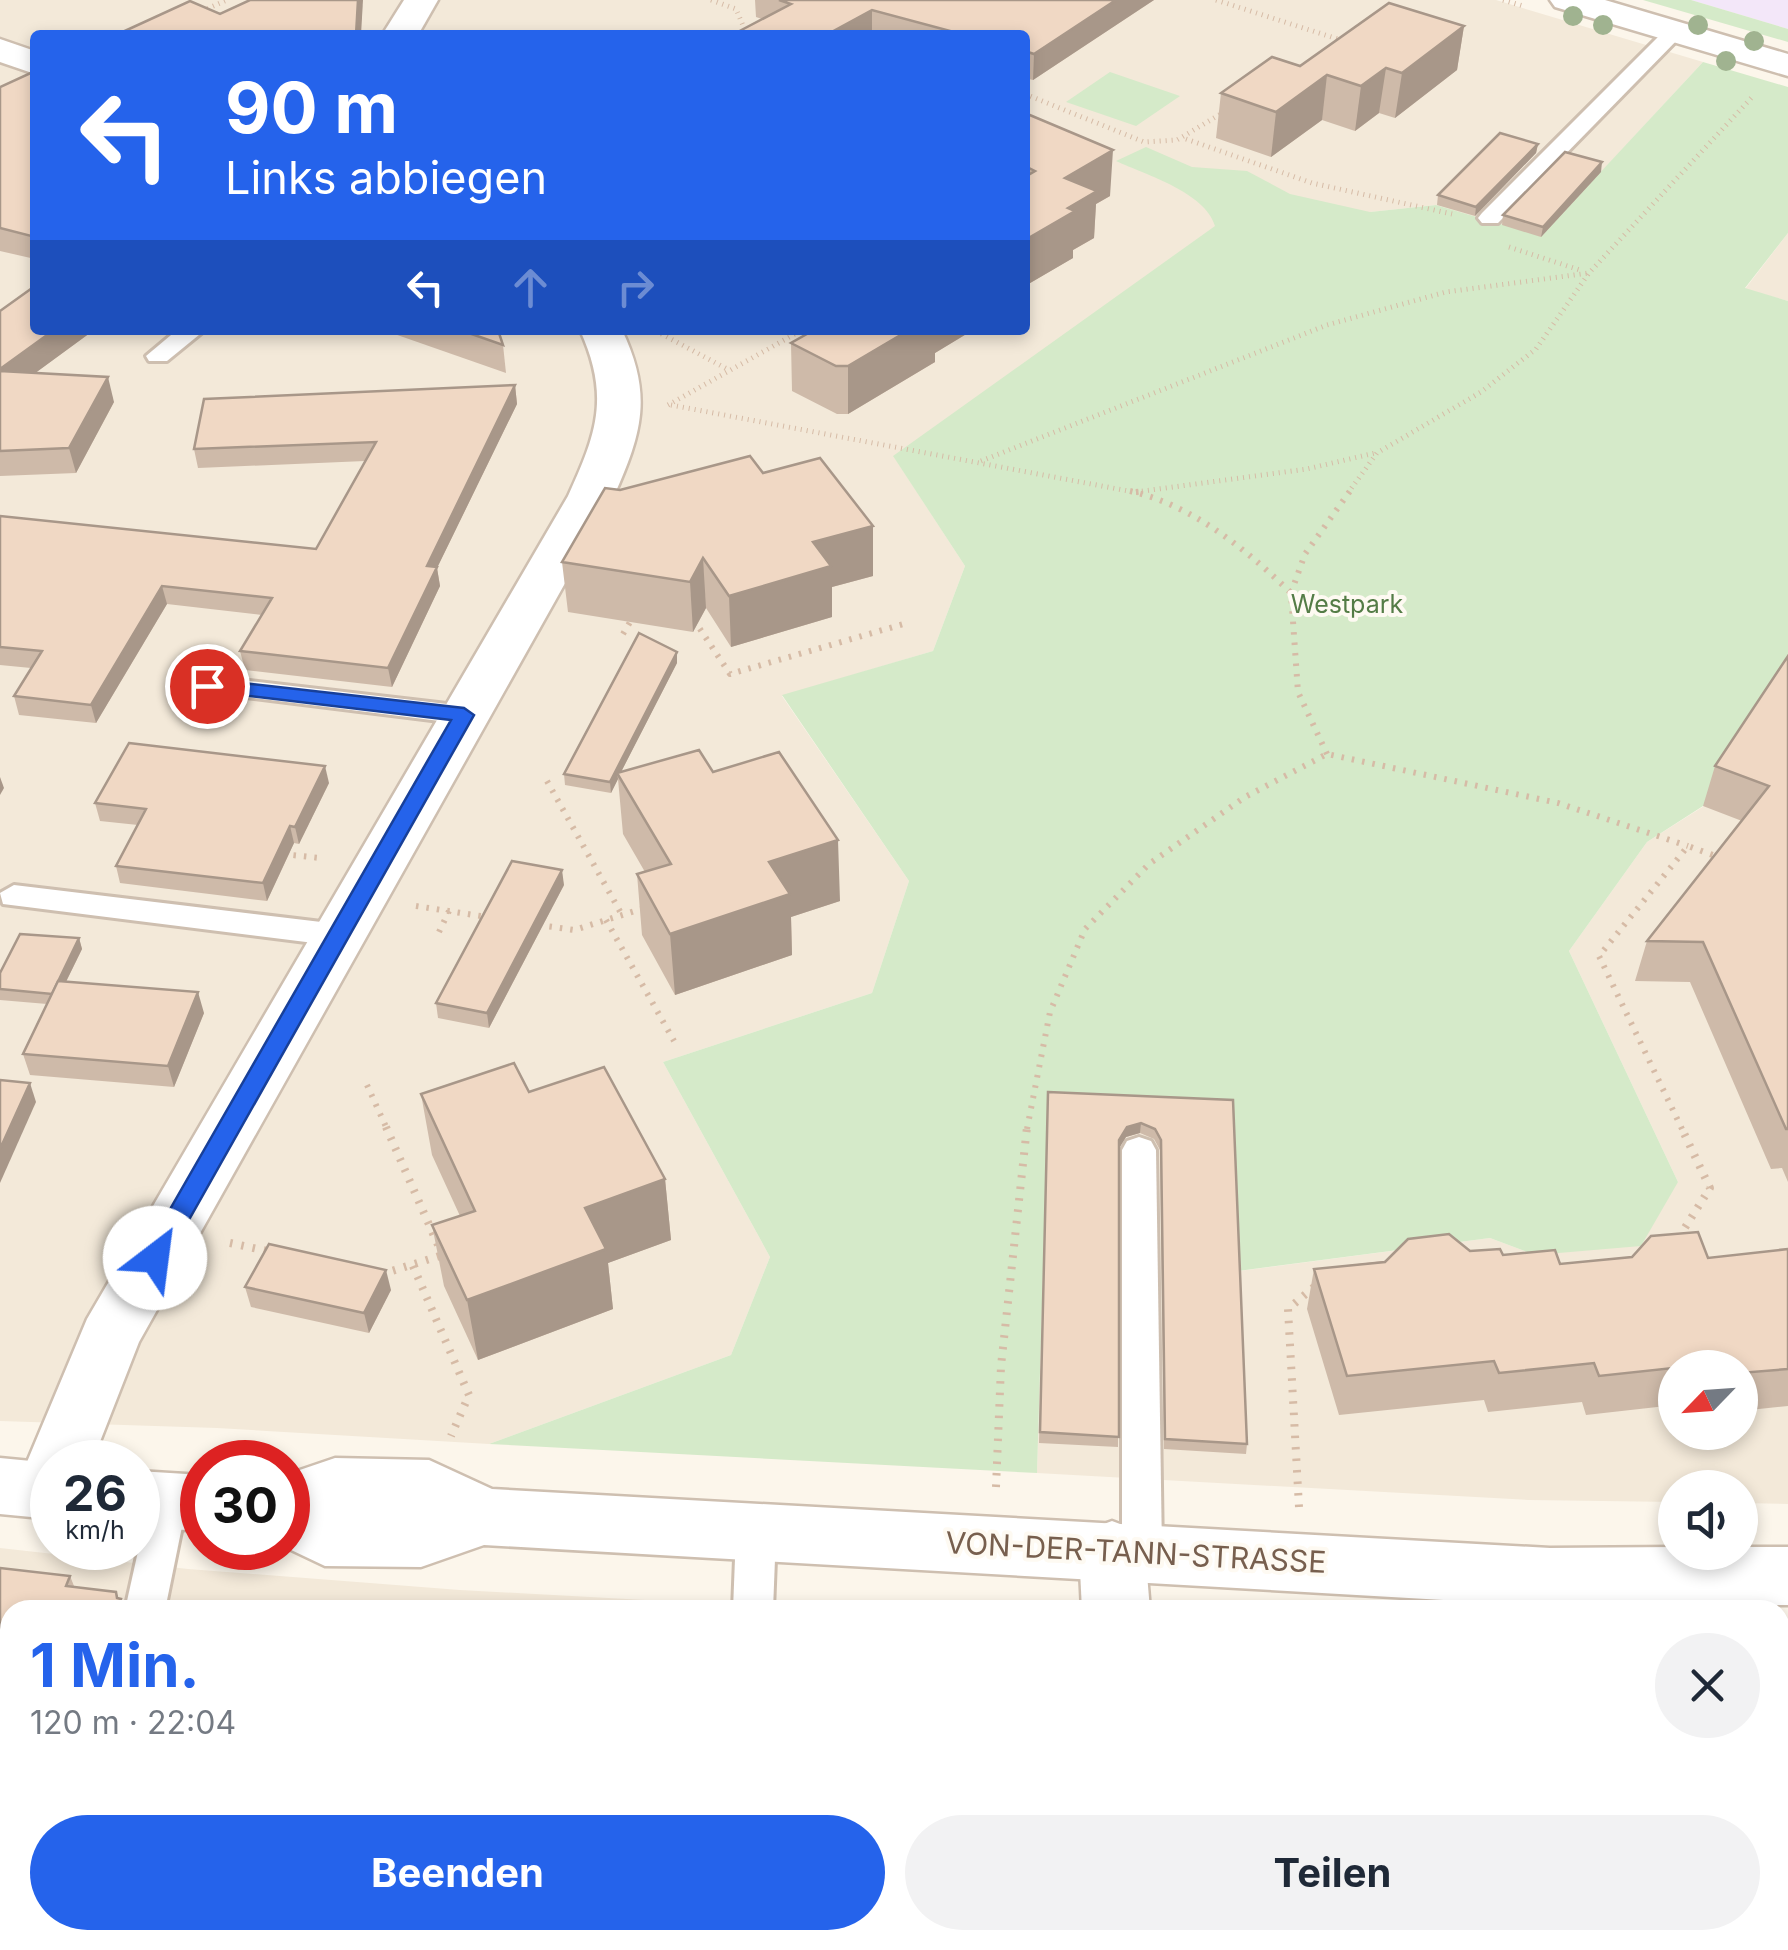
<!DOCTYPE html>
<html lang="de">
<head>
<meta charset="utf-8">
<style>
  body { margin:0; font-family:Inter,sans-serif; background:#f2f2f3; color:#1f2937; height:100vh; display:flex; flex-direction:column; font-size:38px; white-space:nowrap }
  * { box-sizing:border-box; margin:0 }
  p { font-size:32px; color:#747a83 }
  .icon { flex:none; width:55px; height:55px; fill:none; stroke:currentColor; stroke-width:2; stroke-linecap:round; stroke-linejoin:round }
  .map { position:relative; flex:1; overflow:hidden }
  .details { position:absolute; left:0px; top:1600px; width:1790px; height:350px; display:flex; flex-direction:column; background:#fff; border-radius:30px 30px 0 0; box-shadow:0 5px 15px #0003 }
  .details>* { flex:none }
  .top-card { position:absolute; left:30px; top:30px; width:1000px; height:305px; border-radius:10px; box-shadow:0 5px 15px #0003; background:#2563eb; color:#fff; overflow:hidden }
  .needle { width:65px; rotate:245deg }
  .buttons { position:absolute; left:1658px; top:1350px; display:grid; gap:20px }
  .buttons a { display:grid; place-items:center; width:100px; height:100px; border-radius:50%; background:#fff; box-shadow:0 5px 15px #0003; font-size:50px }
  .speed { position:absolute; left:30px; top:1440px; display:flex; gap:20px; font-size:50px; font-weight:700; text-align:center }
  .speed>* { display:grid; place-content:center; width:130px; height:130px; border-radius:50%; background:#fff; box-shadow:0 5px 15px #0003; line-height:1 }
  .speed small { font-size:25px; font-weight:400 }
  .speed .limit { border:15px solid #d22; background:#fff; color:#111 }
  .pin { position:absolute; display:grid; place-items:center; width:85px; height:85px; color:#fff; margin:-42px; border:5px solid #fff; border-radius:50%; box-shadow:0 2px 10px #0007 }
  .me { position:absolute; width:110px; margin:-55px; rotate:30deg; stroke-linejoin:round; filter:drop-shadow(0 0 8px #0008) }
  .turn { display:flex; align-items:center; gap:35px; height:210px; padding:0 30px; font-size:45px }
  .turn .icon { width:130px; height:130px; stroke-width:2.5 }
  .turn b { display:block; font-size:70px; line-height:85px }
  .lanes { display:flex; align-items:center; height:95px; padding:0 30px; background:#0003; justify-content:center; gap:50px; direction:ltr }
  .lanes .off { opacity:.35 }
  .round { display:grid; place-items:center; flex:none; width:105px; height:105px; border-radius:52px; background:#f2f2f3 }
  .overview { display:flex; align-items:center; justify-content:space-between; height:170px; padding:0 30px }
  h1 { font-size:60px; font-weight:700; line-height:75px; color:#2563eb }
  .button { display:flex; gap:20px; margin-top:auto; padding:20px 30px }
  .button a { flex:1; height:115px; border-radius:60px; background:#2563eb; color:#fff; font-size:40px; font-weight:700; line-height:115px; text-align:center }
  .button a+a { background:#f2f2f3; color:#1f2937 }
  .map>svg:first-child { display:block }
</style>
</head>
<body>
<div class="map">
<svg width="1788" height="1950" viewBox="0 0 1788 1950">
  <rect width="100%" height="100%" fill="#fcf6eb"/>
  <g fill="#f3e9d9" fill-rule="evenodd">
    <path d="M0 0H1496L1703 62 1541 237 1436 205 1370 212 894 457 965 566 933 651 782 696 909 881 872 993 663 1062 770 1257 731 1355 489 1444 217 1428 0 1421ZM35 35H1025V330H35Z"/>
    <path d="M1788 233V301L1745 289Z"/>
    <path d="M1788 677V1504L1740 1503V1488H1675V1502L1529 1500 1037 1473 1048 1102 1233 1111 1239 1271 1490 1238 1535 1255 1678 1182 1569 951 1647 842 1704 806ZM1675 1368H1740V1432H1675Z"/>
    <path d="M0 1548 188 1569 460 1590 826 1610H10V1940H1780V1644H1788V1950H0Z"/>
  </g>
  <path fill="#f3e7f9" d="M1691 0H1788V29Z"/>
  <g fill="#d5eac9">
    <path d="M1643 0H1691L1788 29V42Z"/>
    <path d="M1703 62 1788 87V233L1745 288 1788 301V677L1703 806 1647 842 1569 951 1678 1182 1641 1246 1535 1255 1490 1238 1238 1271 1232 1111 1048 1103 1037 1473 489 1444 731 1355 770 1257 663 1062 872 993 909 881 782 695 933 651 965 566 893 456 1215 226C1205 192 1146 175 1116 161L1146 147 1192 167 1247 171 1290 194 1370 212 1436 205 1541 236Z"/>
    <path d="M1110 72 1180 96 1136 126 1066 102Z"/>
  </g>
  <g fill="none" stroke-linecap="round" stroke-linejoin="round">
    <defs>
      <g id="service">
        <path d="M1675 25 1685 31 1682 35 1498 223H1482L1478 218 1482 213 1668 27Z"/>
        <path d="M177 330H205L167 361H149L146 356Z"/>
        <path d="M207 676 464 706 474 708 479 715 474 722 464 724 197 691 193 685 197 679Z"/>
        <path d="M14 885 338 924 349 927 354 935 349 943 338 946 3 904 0 893Z"/>
        <path d="M1139 1137 1151 1141 1156 1150 1162 1552 1156 1564 1142 1569 1128 1564 1122 1552V1150L1127 1141Z"/>
        <path d="M168 1486 182 1490 187 1502 165 1610H125L149 1502 154 1490Z"/>
        <path d="M756 1516 770 1521 776 1533 773 1610H733L736 1533 742 1521Z"/>
        <path d="M50 1940H94L91 1950H47Z"/>
        <path d="M722 1940H766L765 1950H721Z"/>
      </g>
      <g id="minor">
        <path d="M404 0H438L418 35H382Z"/>
        <path d="M0 39 35 51V74L0 62Z"/>
        <path d="M580 330H622C653 395 642 433 614 496L139 1342 92 1462H52V1487L37 1481 27 1462 87 1319 568 496C597 433 610 396 580 330Z"/>
        <path d="M1112 1521 1136 1530 1145 1550 1150 1610H1082L1079 1550 1088 1530Z"/>
        <path d="M1100 1940H1174L1176 1950H1100Z"/>
      </g>
      <g id="tertiary">
        <path d="M1550 0H1605L1788 54V76L1555 7Z"/>
        <path d="M0 1458 52 1463V1519L0 1514Z"/>
        <path d="M335 1458 429 1460 492 1489 1550 1548 1675 1547V1552H1740V1547H1788V1605L1550 1606 484 1545 421 1567 325 1566 287 1548 288 1474Z"/>
        <path d="M138 1471 202 1475V1531L138 1527Z"/>
      </g>
    </defs>
    <use href="#service" stroke="#cebfb0" stroke-width="6"/>
    <use href="#minor" stroke="#cebfb0" stroke-width="5"/>
    <use href="#tertiary" stroke="#cebfb0" stroke-width="5"/>
    <g stroke="#d6bba6" stroke-width="5" stroke-dasharray="1 5" stroke-linecap="butt">
      <path d="M711 0 736 9 747 35"/>
      <path d="M1216 0 1344 41"/>
      <path d="M1503 0 1523 6"/>
      <path d="M202 11 227 0"/>
      <path d="M1025 94 1144 142 1177 140 1224 112"/>
      <path d="M1186 139 1312 183 1452 214"/>
      <path d="M1509 247 1583 271"/>
      <path d="M656 331 729 370"/>
      <path d="M668 405 802 330"/>
      <path d="M671 405 1139 493"/>
      <path d="M981 461 1327 325 1446 292 1589 273"/>
      <path d="M1136 492 1307 469 1375 453"/>
      <path d="M1348 493 1377 453 1481 392 1536 349 1589 273 1754 95"/>
    </g>
    <g stroke="#d6bba6" stroke-width="6" stroke-dasharray="2.5 8" stroke-linecap="butt">
      <path d="M1130 491C1192 505 1246 549 1291 593"/>
      <path d="M1136 492 1145 491"/>
      <path d="M694 620 730 674 907 623"/>
      <path d="M623 634 633 617"/>
      <path d="M1327 754 1298 692 1291 593 1305 554 1350 491"/>
      <path d="M547 781 622 915"/>
      <path d="M283 854 320 858"/>
      <path d="M416 906 487 917"/>
      <path d="M606 920 674 1041"/>
      <path d="M539 925 574 930 648 907"/>
      <path d="M439 932 449 911"/>
      <path d="M367 1085 387 1129"/>
      <path d="M1027 1129 1050 1012 1085 929 1149 864 1245 797 1327 754 1558 803 1688 846"/>
      <path d="M1682 1129 1599 956 1688 846 1721 858"/>
    </g>
    <g stroke="#d6bba6" stroke-width="8" stroke-dasharray="2.5 9" stroke-linecap="butt">
      <path d="M386 1127 438 1245"/>
      <path d="M1679 1237 1710 1188 1681 1127"/>
      <path d="M230 1243 272 1252"/>
      <path d="M413 1266 469 1395 451 1436"/>
      <path d="M382 1274 446 1254"/>
      <path d="M996 1487 1001 1366 1027 1127"/>
      <path d="M1299 1507 1288 1309 1314 1287"/>
    </g>
    <use href="#service" fill="#fff" fill-rule="evenodd"/>
    <use href="#minor" fill="#fff" fill-rule="evenodd"/>
    <use href="#tertiary" fill="#fff" fill-rule="evenodd"/>
  </g>
  <g fill="#a0b390">
    <circle cx="1573" cy="16" r="10"/>
    <circle cx="1603" cy="25" r="10"/>
    <circle cx="1698" cy="25" r="10"/>
    <circle cx="1754" cy="41" r="10"/>
    <circle cx="1726" cy="61" r="10"/>
  </g>
  <g fill="#cebaa9">
    <path d="M755 0H1154L1033 80 1025 78V35H732L762 19 756 17Z"/>
    <path d="M1464 26 1457 70 1395 118 1379 113 1355 131 1322 120 1271 157 1216 138 1221 93 1300 66Z"/>
    <path d="M35 71V259L0 251V87Z"/>
    <path d="M1025 113 1110 196 1096 204 1094 238 1073 250V258L1025 286Z"/>
    <path d="M1538 144 1536 153 1475 216 1437 205 1438 195Z"/>
    <path d="M1601 172 1541 237 1502 225 1503 215Z"/>
    <path d="M0 311 35 330H94L35 373 114 402 76 473 0 476Z"/>
    <path d="M383 330H498L503 345 506 373Z"/>
    <path d="M968 333 935 353V362L848 414H837L792 391 791 343Z"/>
    <path d="M515 385 517 404 437 568 440 586 392 687 245 670 240 651 262 615 167 604 96 723 19 715 14 696 31 668 0 665V516L316 549 365 461 198 468 194 449Z"/>
    <path d="M763 473 873 526V576L832 587V617L731 647 706 608 693 632 568 612 562 562 620 490Z"/>
    <path d="M677 652V663L621 772H713L840 901 791 917 792 955 675 995 642 935 637 874 645 872 623 834 618 779 611 793 565 785 564 774Z"/>
    <path d="M1788 656V1182L1782 1168 1771 1169 1690 982 1635 981 1647 941 1742 821 1703 806 1715 766Z"/>
    <path d="M329 783 299 844 294 843 267 901 120 883 116 866 138 825 100 821 95 803Z"/>
    <path d="M564 885 489 1028 438 1018 436 1003Z"/>
    <path d="M79 938 82 949 66 982 204 1013 174 1087 30 1075 23 1054 47 1004 0 1000V973Z"/>
    <path d="M529 1092 665 1179 671 1240 608 1263 613 1309 478 1360 444 1286 432 1225 460 1216 432 1155 421 1094Z"/>
    <path d="M1048 1092 1233 1100 1247 1444 1246 1454 1164 1449 1160 1150 1154 1139 1140 1133 1126 1137 1119 1148 1118 1447 1039 1443Z"/>
    <path d="M1788 1249V1406L1740 1411V1368H1675V1405L1586 1415 1582 1402 1488 1412 1484 1400 1339 1415 1307 1309 1314 1269 1470 1251 1560 1264 1708 1258Z"/>
    <path d="M245 1287 391 1290 369 1333 251 1307Z"/>
    <path d="M0 1568 70 1576 74 1586 121 1599 125 1610H10V1763L0 1761Z"/>
    <path d="M1780 1729 1788 1761V1923H1780Z"/>
    <path d="M419 1940H704V1945L422 1948Z"/>
    <path d="M864 1940 997 1944V1950H864Z"/>
    <path d="M1243 1940H1380L1382 1950H1244Z"/>
    <path d="M1524 1940H1667L1669 1950H1525Z"/>
  </g>
  <g fill="#a89789">
    <path d="M358 0H363L361 35H356Z"/>
    <path d="M1116 0H1154L1033 80 1034 54Z"/>
    <path d="M872 10V35H826Z"/>
    <path d="M1464 26 1457 70 1395 118 1402 73Z"/>
    <path d="M1386 68 1379 113 1355 131 1361 86Z"/>
    <path d="M1327 75 1322 120 1271 157 1276 112Z"/>
    <path d="M1538 144 1536 153 1475 216 1476 207 1481 201Z"/>
    <path d="M1113 150 1110 196 1096 204 1094 238 1073 250V258L1025 286V240L1065 178Z"/>
    <path d="M1602 162 1601 172 1541 237 1543 227Z"/>
    <path d="M54 330H94L4 396 0 382V369Z"/>
    <path d="M909 330H968V333L935 353V362L848 414V366Z"/>
    <path d="M108 377 114 402 76 473 69 448Z"/>
    <path d="M515 385 517 404 437 568 440 586 392 687 388 668 427 566Z"/>
    <path d="M873 526V576L832 587V617L731 647 729 596 813 542Z"/>
    <path d="M703 558 706 608 693 632 690 582Z"/>
    <path d="M162 586 167 604 96 723 91 705Z"/>
    <path d="M677 652V663L619 776 617 773 618 779 611 793 610 782Z"/>
    <path d="M325 766 329 783 299 844 295 827Z"/>
    <path d="M0 777 4 788 0 795Z"/>
    <path d="M290 826 294 843 267 901 263 883Z"/>
    <path d="M838 840 840 901 791 917 792 955 675 995 670 934 769 862Z"/>
    <path d="M562 870 564 885 489 1028 487 1013Z"/>
    <path d="M79 938 82 949 55 1004 52 994Z"/>
    <path d="M198 992 204 1013 174 1087 168 1066Z"/>
    <path d="M30 1083 36 1102 0 1183V1149Z"/>
    <path d="M1141 1123 1140 1133 1126 1137 1118 1150 1119 1140 1127 1127Z"/>
    <path d="M665 1179 671 1240 608 1263 613 1309 478 1360 467 1300 585 1208Z"/>
    <path d="M386 1270 391 1290 369 1333 364 1313Z"/>
    <path d="M116 1592 120 1601 121 1599 125 1610H117Z"/>
    <path d="M39 1940H47L45 1945 48 1950H39Z"/>
  </g>
  <g fill="#f0d8c4" stroke="#a89789" stroke-width="2.5">
    <path d="M250 0H358L356 35H116L190 1 220 14Z"/>
    <path d="M779 0H1116L1034 54 1025 51V35H965L872 10 826 35H732L791 4Z"/>
    <path d="M1389 3 1464 26 1402 73 1386 68 1361 86 1327 75 1276 112 1221 93 1272 57 1300 66Z"/>
    <path d="M35 71V237L0 228V87Z"/>
    <path d="M1025 113 1113 150 1065 178 1097 191 1068 208 1075 211 1025 240V177L1035 171 1025 166Z"/>
    <path d="M1500 133 1538 144 1476 207 1438 195Z"/>
    <path d="M1565 152 1602 162 1543 227 1503 215Z"/>
    <path d="M35 286V330H54L0 369V311Z"/>
    <path d="M460 330H498L503 345Z"/>
    <path d="M814 330H909L848 366H836L791 343Z"/>
    <path d="M0 371 108 377 69 448 0 451Z"/>
    <path d="M515 385 427 566 437 567 388 668 240 651 272 598 162 586 91 705 14 696 42 651 0 647V516L316 549 376 442 194 449 204 399Z"/>
    <path d="M750 456 763 473 820 458 873 526 813 542 831 566 729 596 703 558 690 582 562 562 605 488 620 490Z"/>
    <path d="M639 633 677 652 610 782 564 774Z"/>
    <path d="M1788 656V1129H1786L1703 942 1647 941 1769 786 1715 766Z"/>
    <path d="M129 743 325 766 295 827 290 826 263 883 116 866 146 809 95 803Z"/>
    <path d="M699 750 713 772 779 752 838 840 769 862 790 894 670 934 637 874 671 864 617 773Z"/>
    <path d="M512 861 562 870 487 1013 436 1003Z"/>
    <path d="M20 934 79 938 52 994 0 989V973Z"/>
    <path d="M58 981 198 992 168 1066 23 1054Z"/>
    <path d="M514 1063 529 1092 604 1067 665 1179 585 1208 606 1249 467 1300 432 1225 475 1211 421 1094Z"/>
    <path d="M0 1080 30 1083 0 1149Z"/>
    <path d="M1048 1092 1233 1100 1247 1444 1165 1439 1161 1140 1155 1129 1141 1123 1127 1127 1119 1140V1437L1040 1432Z"/>
    <path d="M1698 1232 1708 1258 1788 1249V1369L1740 1373V1368H1712L1710 1364 1599 1376 1594 1363 1499 1373 1494 1361 1347 1376 1314 1269 1385 1262 1408 1239 1449 1234 1470 1251 1500 1249 1503 1255 1555 1250 1560 1264 1632 1257 1651 1236Z"/>
    <path d="M269 1244 386 1270 364 1313 245 1287Z"/>
    <path d="M0 1568 70 1576 66 1586 116 1592 117 1598 121 1599 117 1610H10V1749L0 1748Z"/>
    <path d="M1780 1729 1788 1761V1906H1780Z"/>
    <path d="M0 1882H10V1940H42L39 1950H0Z"/>
    <rect x="864" y="1940" width="133" height="4"/>
    <path d="M1247 1940H1380L1382 1950H1248Z"/>
    <path d="M1533 1940H1667L1669 1950H1535Z"/>
  </g>
  <path fill="#2563eb" stroke="#184099" stroke-width="2.5" d="M207 679 464 708 474 715 164 1264H146L142 1258 146 1251 451 720 200 690 197 686Z"/>
  <g text-anchor="middle" dominant-baseline="central" stroke-width="8" stroke-linejoin="round" paint-order="stroke">
    <g font-size="25" fill="#547c46" stroke="#fefaf2">
      <text x="1347" y="604">Westpark</text>
    </g>
    <g font-size="30" fill="#775f4e" stroke="#fefaf2">
      <text transform="translate(1136 1552) rotate(3)">VON-DER-TANN-STRASSE</text>
    </g>
  </g>
</svg>
<div class="buttons">
<a><svg class="needle" viewBox="-14 -14 28 28"><path d="M0-13l5 13h-10z" fill="#e53935"/><path d="M0 13l5-13h-10z" fill="#747a83"/></svg></a>
<a><svg class="icon" aria-label="sound" viewBox="0 0 24 24"><path d="M4 9h4l5-4v14l-5-4H4zM17 9q2 3 0 6"/></svg></a>
</div>
<div class="speed"><div>26<small>km/h</small></div><div class="limit">30</div></div>
<div class="pin" style="left:207px;top:686px;background:#d93025"><svg class="icon" aria-label="arrive" viewBox="0 0 24 24"><path d="M6 21V4h12l-3 4 3 4H6"/></svg></div>
<svg class="me" style="left:155px;top:1258px" viewBox="-20 -20 40 40"><circle r="19" fill="#fff"/><path d="M0-13L10 11 0 6-10 11z" fill="#2563eb"/></svg>
<div class="top-card">
<div class="turn"><svg class="icon" aria-label="left" viewBox="0 0 24 24"><path d="M17 20v-9H6M10 6l-5 5 5 5"/></svg><div><b>90 m</b>Links abbiegen</div></div>
<div class="lanes"><svg class="icon" aria-label="left" viewBox="0 0 24 24"><path d="M17 20v-9H6M10 6l-5 5 5 5"/></svg><svg class="icon off" aria-label="ahead" viewBox="0 0 24 24"><path d="M12 20V5M6 11l6-6 6 6"/></svg><svg class="icon off" aria-label="right" viewBox="0 0 24 24"><path d="M7 20v-9h11M14 6l5 5-5 5"/></svg></div>
</div>
<section class="details">
<div class="overview"><div><h1>1 Min.</h1><p>120 m · 22:04</p></div><a class="round"><svg class="icon" aria-label="close" viewBox="0 0 24 24"><path d="M6 6l12 12M18 6L6 18"/></svg></a></div>
<div class="button"><a>Beenden</a><a>Teilen</a></div>
</section>
</div>
</body>
</html>
